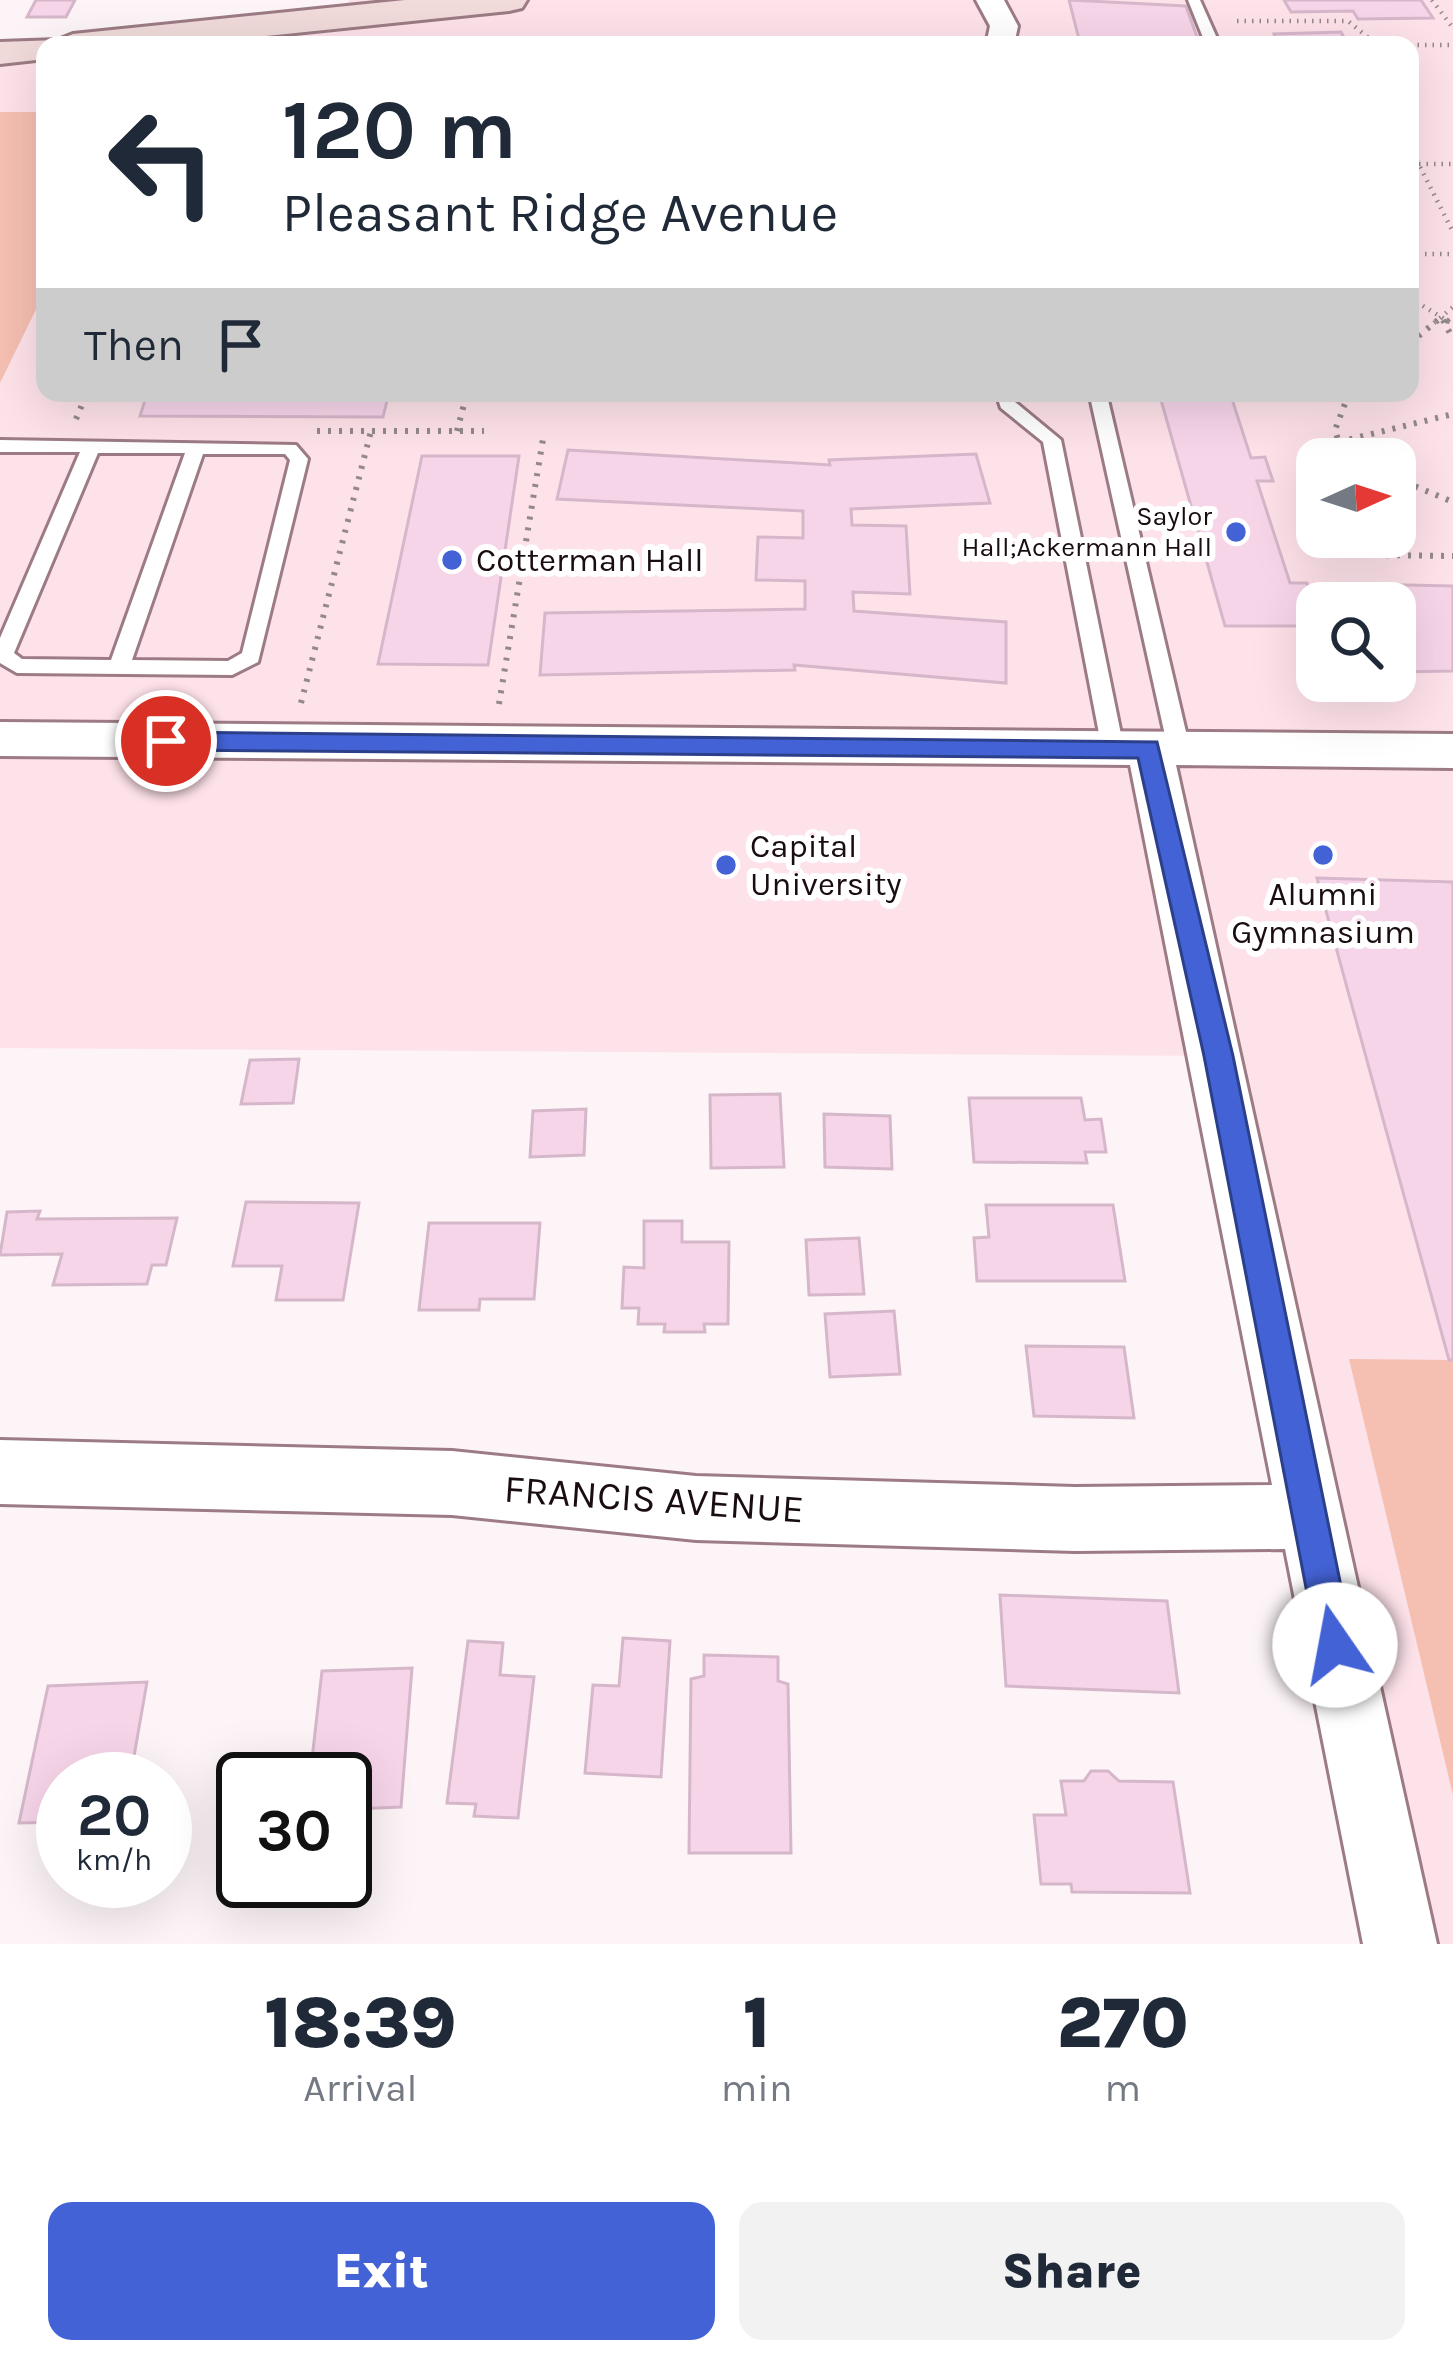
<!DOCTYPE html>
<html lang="en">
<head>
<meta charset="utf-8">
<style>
  body { margin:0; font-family:Karla,sans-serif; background:#f2f2f3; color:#1f2937; height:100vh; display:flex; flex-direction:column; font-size:45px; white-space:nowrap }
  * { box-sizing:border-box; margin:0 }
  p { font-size:39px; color:#747a83 }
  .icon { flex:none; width:66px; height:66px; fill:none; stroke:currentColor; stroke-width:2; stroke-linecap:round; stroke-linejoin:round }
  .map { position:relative; height:1944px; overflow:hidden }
  .sheet { display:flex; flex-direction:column; background:#fff; flex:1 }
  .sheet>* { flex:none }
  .banner { position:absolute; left:36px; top:36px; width:1383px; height:366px; border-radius:24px; box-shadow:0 12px 48px #0002; background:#fff; color:#1f2937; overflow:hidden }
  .needle { width:78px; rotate:87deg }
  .fabs { position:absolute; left:1296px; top:438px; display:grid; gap:24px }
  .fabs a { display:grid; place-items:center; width:120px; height:120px; border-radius:24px; background:#fff; box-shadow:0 12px 48px #0002; font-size:60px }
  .speed { position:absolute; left:36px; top:1752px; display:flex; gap:24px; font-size:60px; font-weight:700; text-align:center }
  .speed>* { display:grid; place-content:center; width:156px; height:156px; border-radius:50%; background:#fff; box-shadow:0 12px 48px #0002; line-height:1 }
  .speed small { font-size:30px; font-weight:400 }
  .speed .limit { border:6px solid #111; border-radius:18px; background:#fff; color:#111 }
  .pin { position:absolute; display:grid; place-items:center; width:102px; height:102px; color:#fff; margin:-51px; border:6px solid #fff; border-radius:50%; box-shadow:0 3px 12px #0007 }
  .me { position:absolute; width:132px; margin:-66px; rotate:348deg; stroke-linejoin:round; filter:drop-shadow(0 0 9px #0008) }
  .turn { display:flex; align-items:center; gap:42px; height:252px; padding:0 48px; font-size:54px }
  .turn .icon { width:156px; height:156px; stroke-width:2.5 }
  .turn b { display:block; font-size:84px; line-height:102px }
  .then { display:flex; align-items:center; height:114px; padding:0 48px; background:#0003; gap:24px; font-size:45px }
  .eta { display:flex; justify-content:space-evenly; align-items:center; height:204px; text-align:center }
  .eta b { font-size:72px; font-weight:800; line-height:84px }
  .action { display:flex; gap:24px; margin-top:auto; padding:24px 48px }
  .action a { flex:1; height:138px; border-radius:24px; background:#4362d5; color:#fff; font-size:48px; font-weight:800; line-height:138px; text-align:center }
  .action a+a { background:#f2f2f3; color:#1f2937 }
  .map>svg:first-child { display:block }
</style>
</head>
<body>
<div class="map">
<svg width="1453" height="1944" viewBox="0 0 1453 1944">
  <rect width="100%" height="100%" fill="#fcf4f6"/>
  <path fill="#fee2ea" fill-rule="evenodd" d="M349 0H1453V1944H1400L1218 1056 0 1048V53L45 48V393H1410V45H73L343 17ZM1317 459H1395V537H1317ZM1317 603H1395V681H1317Z"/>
  <g fill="#f5bfb1">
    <path d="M0 112H45V291L0 383Z"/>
    <path d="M1349 1359 1453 1360V1795Z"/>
  </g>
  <g fill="#f7d5e9" stroke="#d6b7ca" stroke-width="3">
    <path d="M75 0 66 17H27L36 0Z"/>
    <path d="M1069 0 1186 6 1198 40 1079 39Z"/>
    <path d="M1284 0H1421L1433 18 1358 19 1353 11 1291 12Z"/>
    <path d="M1341 32 1348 45H1263L1261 41H1277L1274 34Z"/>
    <path d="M470 40H581L646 45 407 44Z"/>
    <path d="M100 393H439V397H388L383 417 140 416 146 397H98Z"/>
    <path d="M1159 393H1230L1251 458 1265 457 1273 481H1257L1290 583H1307L1317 626H1225Z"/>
    <path d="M568 450 830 465 829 460 976 454 990 503 851 509 852 525 906 526 910 594 853 592 854 611 1006 622V683L794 665 795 670 540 675 545 613 805 609V581L756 580 758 537 803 538V511L557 499Z"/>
    <path d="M422 456H519L488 665 378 664Z"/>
    <path d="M1360 584 1453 586V671L1395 672V603H1317V613L1312 599 1366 600Z"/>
    <path d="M1317 878 1453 882V1360H1449Z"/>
    <path d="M299 1059 293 1103 241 1104 250 1060Z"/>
    <path d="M780 1094 784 1167 711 1168 710 1095Z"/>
    <path d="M969 1098H1081L1085 1120 1101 1119 1106 1152H1085L1087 1163 974 1162Z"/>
    <path d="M586 1109 584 1155 530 1157 533 1111Z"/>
    <path d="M824 1114 890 1116 892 1169 825 1167Z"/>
    <path d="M246 1202 359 1203 343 1300H276L282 1266H233Z"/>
    <path d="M986 1205H1113L1125 1281H977L974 1238 989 1237Z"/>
    <path d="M40 1211 37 1219 177 1218 166 1265H152L147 1284 53 1285 62 1254 0 1255 7 1212Z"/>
    <path d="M644 1221H682V1242H729L728 1324H704L705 1332H664L665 1324H638L639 1308H622L624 1267 644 1268Z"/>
    <path d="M429 1223H540L534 1299H480L479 1310H419Z"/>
    <path d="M859 1238 864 1294 809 1295 806 1240Z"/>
    <path d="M894 1311 900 1374 830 1377 825 1314Z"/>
    <path d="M1026 1346 1124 1347 1134 1418 1034 1416Z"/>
    <path d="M1000 1595 1167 1601 1179 1693 1006 1686Z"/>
    <path d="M623 1638 670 1641 661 1777 585 1773 593 1685 619 1686Z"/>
    <path d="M468 1641 503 1643 500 1675 534 1677 518 1818 474 1816 476 1804 447 1803Z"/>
    <path d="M704 1655 778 1657V1681L788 1684 791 1853H689L691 1679 704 1676Z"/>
    <path d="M412 1668 401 1807 354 1809 357 1774 310 1777 322 1671Z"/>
    <path d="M147 1682 130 1779H63V1822L19 1823 48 1686Z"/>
    <path d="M1091 1771H1108L1119 1781 1173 1782 1190 1893 1072 1892 1071 1884H1041L1034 1815H1066L1061 1781H1084Z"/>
  </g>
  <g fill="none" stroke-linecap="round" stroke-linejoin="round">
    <defs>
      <g id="lane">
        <path d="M1188 0H1200L1220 45H1206Z"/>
        <path d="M996 393H1014L1015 402 1061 440 1124 749 1121 755H1105L1102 749 1043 442 1001 408Z"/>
        <path d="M1083 393H1102L1108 400 1190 749 1179 757 1168 749 1091 401Z"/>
        <path d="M0 440 296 445 308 459 258 662 232 675 17 673 0 663V638L80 452H0ZM98 453H185L111 660 22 659 14 653ZM203 454H285L290 460 242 653 228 661 132 660Z"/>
      </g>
      <g id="street">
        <path d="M976 0H1004L1018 26 1014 45H986L990 26Z"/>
        <path d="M0 722 1453 734V768L1176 765 1437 1944H1363L1285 1549 1075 1551 696 1540 452 1515 0 1504V1440L452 1451 696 1476 1075 1487 1272 1485 1130 765 0 756Z"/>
      </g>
      <path id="secondary" d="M405 0H527L522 8 509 11 179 45H45V59L0 64V42L58 40 73 34Z"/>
    </defs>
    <use href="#lane" stroke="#9c7b84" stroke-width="6"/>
    <use href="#street" stroke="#9c7b84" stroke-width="6"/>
    <use href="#secondary" stroke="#9c7b84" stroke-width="6"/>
    <g stroke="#93898b" stroke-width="4.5" stroke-dasharray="1.5 6" stroke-linecap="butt">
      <path d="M1432 0 1453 28"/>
      <path d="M1237 21H1348L1377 45"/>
      <path d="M770 43 779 45"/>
      <path d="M1410 45H1453"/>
      <path d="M1410 147 1453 232"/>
      <path d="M1419 164H1453"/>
      <path d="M1410 254H1453"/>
      <path d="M1410 298 1451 323"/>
      <path d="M1434 323 1453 307"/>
    </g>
    <g stroke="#93898b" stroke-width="6" stroke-dasharray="3 8" stroke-linecap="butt">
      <path d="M1443 320 1453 339"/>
      <path d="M1446 320 1453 324"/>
      <path d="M1410 343 1438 320"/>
      <path d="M76 419 87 393"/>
      <path d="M317 431H484"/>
      <path d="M457 431 467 393"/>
      <path d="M1339 442 1453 414"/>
      <path d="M1344 459 1335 430 1349 393"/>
      <path d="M1395 478 1453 502"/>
      <path d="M1366 537 1372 555 1453 556"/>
      <path d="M301 703 371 431"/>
      <path d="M499 704 543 439"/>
    </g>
    <use href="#lane" fill="#fff" fill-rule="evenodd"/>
    <use href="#street" fill="#fff" fill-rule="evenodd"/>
    <use href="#secondary" fill="#f0dada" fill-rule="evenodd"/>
  </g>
  <path fill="#4362d5" stroke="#2c408a" stroke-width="3" d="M166 732 1157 742 1233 1056 1353 1645 1348 1658 1335 1663 1322 1658 1317 1645 1204 1056 1138 758 166 750 154 741Z"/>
  <g fill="#4362d5" stroke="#fff" stroke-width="4.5">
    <circle cx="1236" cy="532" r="12"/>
    <circle cx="452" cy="560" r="12"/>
    <circle cx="1323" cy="855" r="12"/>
    <circle cx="726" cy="865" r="12"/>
  </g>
  <g text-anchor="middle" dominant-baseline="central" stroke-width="12" stroke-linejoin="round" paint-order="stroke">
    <g font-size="27" fill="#190d10" stroke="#fff" text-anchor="end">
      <text x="1212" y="516">Saylor<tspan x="1212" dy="31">Hall;Ackermann Hall</tspan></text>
    </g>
    <g font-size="33" fill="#190d10" stroke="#fff" text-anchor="start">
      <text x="476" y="560">Cotterman Hall</text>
      <text x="750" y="846">Capital<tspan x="750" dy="38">University</tspan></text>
      <text x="1323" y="894" text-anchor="middle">Alumni<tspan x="1323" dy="38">Gymnasium</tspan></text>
    </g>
    <g font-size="39" fill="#190d10" stroke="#fff">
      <text transform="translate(654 1499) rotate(4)">FRANCIS AVENUE</text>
    </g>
  </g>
</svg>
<div class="fabs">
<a><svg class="needle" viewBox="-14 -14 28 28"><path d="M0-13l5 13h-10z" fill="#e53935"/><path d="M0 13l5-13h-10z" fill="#747a83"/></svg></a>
<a><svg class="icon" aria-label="search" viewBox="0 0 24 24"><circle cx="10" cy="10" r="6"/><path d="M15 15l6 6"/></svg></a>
</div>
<div class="speed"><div>20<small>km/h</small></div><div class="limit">30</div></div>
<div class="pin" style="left:166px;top:741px;background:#d93025"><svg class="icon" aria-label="arrive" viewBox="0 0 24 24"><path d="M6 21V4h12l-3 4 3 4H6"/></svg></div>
<svg class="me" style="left:1335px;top:1645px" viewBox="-20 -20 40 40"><circle r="19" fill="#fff"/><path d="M0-13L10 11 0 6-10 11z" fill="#4362d5"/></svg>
<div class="banner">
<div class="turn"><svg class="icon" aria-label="left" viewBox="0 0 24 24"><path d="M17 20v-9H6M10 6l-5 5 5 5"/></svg><div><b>120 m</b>Pleasant Ridge Avenue</div></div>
<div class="then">Then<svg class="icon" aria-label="arrive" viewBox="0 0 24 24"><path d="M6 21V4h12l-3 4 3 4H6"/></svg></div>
</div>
</div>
<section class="sheet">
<div class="eta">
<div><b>18:39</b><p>Arrival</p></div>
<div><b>1</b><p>min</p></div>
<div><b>270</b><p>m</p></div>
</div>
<div class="action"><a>Exit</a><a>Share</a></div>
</section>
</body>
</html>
